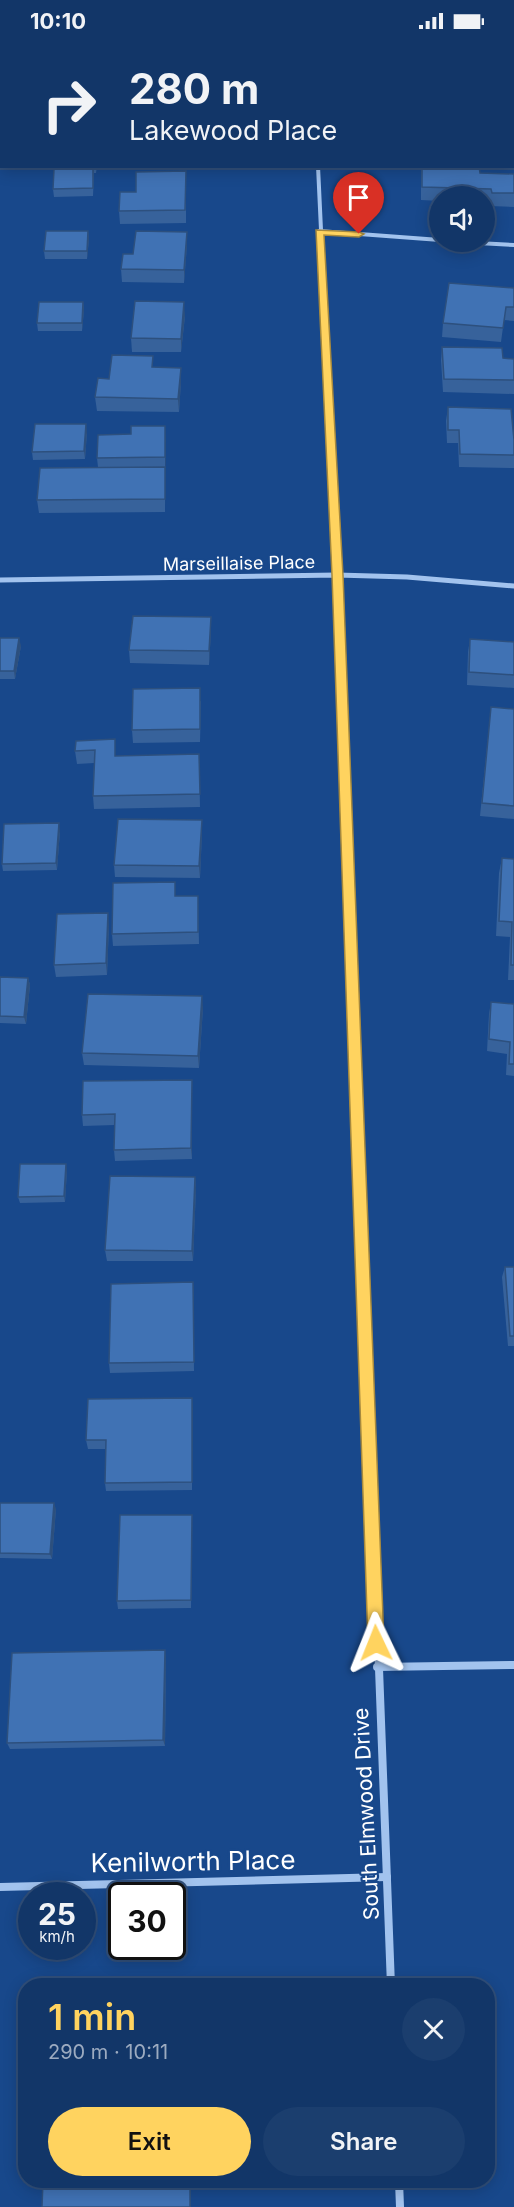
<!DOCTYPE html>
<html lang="en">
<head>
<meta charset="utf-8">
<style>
  body { margin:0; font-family:Inter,sans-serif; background:#1b3e6e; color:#f1f3f6; height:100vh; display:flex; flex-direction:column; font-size:22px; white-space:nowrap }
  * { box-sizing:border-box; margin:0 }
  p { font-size:20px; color:#9cabc0 }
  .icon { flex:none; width:33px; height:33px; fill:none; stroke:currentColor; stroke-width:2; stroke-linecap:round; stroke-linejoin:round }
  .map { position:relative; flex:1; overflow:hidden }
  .drawer { position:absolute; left:18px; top:1936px; width:477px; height:210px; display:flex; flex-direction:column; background:#123668; border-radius:24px; box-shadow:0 3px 15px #0003,0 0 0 2px #31507c }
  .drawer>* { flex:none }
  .guide { position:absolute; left:0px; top:0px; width:514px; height:126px; box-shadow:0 3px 15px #0003,0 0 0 2px #31507c; background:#123668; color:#f1f3f6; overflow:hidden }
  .buttons { position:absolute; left:429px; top:144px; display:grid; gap:12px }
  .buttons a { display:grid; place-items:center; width:66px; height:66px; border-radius:50%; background:#123668; box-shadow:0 3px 15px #0003,0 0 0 2px #31507c; font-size:30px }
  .speed { position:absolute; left:18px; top:1840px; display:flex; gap:12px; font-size:30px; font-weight:700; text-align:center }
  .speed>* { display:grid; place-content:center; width:78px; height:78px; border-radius:50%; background:#123668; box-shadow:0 3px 15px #0003,0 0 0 2px #31507c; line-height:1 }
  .speed small { font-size:15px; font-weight:400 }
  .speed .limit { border:3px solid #111; border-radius:9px; background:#fff; color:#111 }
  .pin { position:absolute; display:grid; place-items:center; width:51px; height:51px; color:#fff; margin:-62px -26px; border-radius:50% 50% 50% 0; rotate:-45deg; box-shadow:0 0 6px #0007 }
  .pin .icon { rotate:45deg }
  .me { position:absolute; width:66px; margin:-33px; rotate:358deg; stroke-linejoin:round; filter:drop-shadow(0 0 4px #0008) }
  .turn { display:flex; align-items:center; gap:21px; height:126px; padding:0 30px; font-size:27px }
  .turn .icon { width:78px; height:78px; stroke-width:2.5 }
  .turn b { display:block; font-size:42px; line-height:51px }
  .round { display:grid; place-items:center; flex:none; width:63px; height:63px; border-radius:32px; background:#1b3e6e }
  .head { display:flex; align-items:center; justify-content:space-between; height:102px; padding:0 30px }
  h1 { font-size:36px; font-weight:600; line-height:45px; color:#ffd35f }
  .primary-button { display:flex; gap:12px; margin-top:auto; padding:12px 30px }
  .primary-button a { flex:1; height:69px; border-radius:36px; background:#ffd35f; color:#111; font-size:24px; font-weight:600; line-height:69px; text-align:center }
  .primary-button a+a { background:#1b3e6e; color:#f1f3f6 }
  .status { display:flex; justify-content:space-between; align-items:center; height:42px; padding:0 30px; background:#123668; direction:ltr }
  .status svg { height:16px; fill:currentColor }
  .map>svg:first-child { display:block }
</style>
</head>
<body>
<div class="status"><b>10:10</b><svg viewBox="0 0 49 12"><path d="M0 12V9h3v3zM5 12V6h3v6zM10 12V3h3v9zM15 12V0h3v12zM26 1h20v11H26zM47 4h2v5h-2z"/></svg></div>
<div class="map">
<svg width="514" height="2165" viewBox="0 0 514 2165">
  <rect width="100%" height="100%" fill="#18488b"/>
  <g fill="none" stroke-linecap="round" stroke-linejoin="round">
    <g stroke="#a2c3ee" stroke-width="4">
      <path d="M318 124 337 529"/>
      <path d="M319 189 440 198"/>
      <path d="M459 200 514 203"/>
    </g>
    <g stroke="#a2c3ee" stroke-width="5">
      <path d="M337 527 364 1231"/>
      <path d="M0 538 337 533 407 535 514 544"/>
    </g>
    <g stroke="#a2c3ee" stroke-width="8">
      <path d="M364 1229 391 1944"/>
      <path d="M377 1625 514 1623"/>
      <path d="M0 1845 387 1835"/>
      <path d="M399 2139 400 2165"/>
    </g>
  </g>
  <g fill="#37629b">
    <path d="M0 0 2 2V16H0Z"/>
    <rect x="65" y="0" width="36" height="2"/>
    <path d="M55 124H97L96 131H94L93 154 54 155 53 147Z"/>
    <path d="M421 124H479L480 131 514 132V165L490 164V160H484V154H440V159L421 158Z"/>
    <path d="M186 143V181L120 182 119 169 136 150Z"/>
    <path d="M88 189 89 197 87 217H45L44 209Z"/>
    <path d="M187 203 184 241 122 240 121 227 133 212Z"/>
    <path d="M514 246V279L504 278 501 300 442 295 443 281Z"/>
    <path d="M83 260 84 268 82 289H38L37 281Z"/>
    <path d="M185 274 181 310H132L131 296Z"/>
    <path d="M442 305 503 316 514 317V352L443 350 441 318Z"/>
    <path d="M109 337 181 340 179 370 97 369 95 355Z"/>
    <path d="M448 365 514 398V426L459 425 458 401H447L446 379Z"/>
    <path d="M165 384V470L39 471 37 458 98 425 97 416 131 392Z"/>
    <path d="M87 390 85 417 33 418 32 410Z"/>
    <path d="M211 575V589L209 623 130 621 129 608Z"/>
    <path d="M0 596 21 604 15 637H0Z"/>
    <path d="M470 597 514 600V646L467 643 468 610Z"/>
    <path d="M201 659 200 700 133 701 132 688Z"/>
    <path d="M491 665 514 667V777L480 774Z"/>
    <path d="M76 699 116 714 199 712 200 765 94 767 93 754 94 721 77 722 75 709Z"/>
    <path d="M202 778V791L200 836 115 835 114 823Z"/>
    <path d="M60 789 57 828 3 829 2 822Z"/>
    <path d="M502 816 514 817V938H508L510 895 496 894 499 831Z"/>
    <path d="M175 854H198L199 902 113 904 112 892Z"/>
    <path d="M109 883 107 933 56 935 54 923Z"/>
    <path d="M0 935 28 936 30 943 26 982 0 981Z"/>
    <path d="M491 960 514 962V1034L506 1033 507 1012 487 1009 489 972Z"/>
    <path d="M203 966 199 1026 84 1023 82 1011Z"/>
    <path d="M192 1038V1117L115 1119 114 1108 115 1083 83 1084 82 1073Z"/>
    <path d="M67 1128 65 1160 20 1161 18 1155Z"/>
    <path d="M195 1135 196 1146 193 1219H107L105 1208Z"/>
    <path d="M505 1225H514V1304H508L502 1235Z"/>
    <path d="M193 1240 194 1329 110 1331 109 1321Z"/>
    <path d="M192 1356V1448L106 1449 105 1441 106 1407H88L86 1398Z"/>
    <path d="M0 1461 56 1467 52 1517 0 1516Z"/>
    <path d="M192 1481 191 1566 118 1567 117 1559Z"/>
    <path d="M166 1615 165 1704 10 1707 7 1701Z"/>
  </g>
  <g fill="#2d507e">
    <path d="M88 189 89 197 87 217V209Z"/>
    <path d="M187 190V203L184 241V228Z"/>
    <path d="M83 260 84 268 82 289V281Z"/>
    <path d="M184 260 185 274 181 310V297Z"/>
    <path d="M181 326V340L179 370 178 357Z"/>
    <path d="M86 382 87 390 85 417 84 409Z"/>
    <path d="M165 384 166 398 165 470Z"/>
    <path d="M211 575V589L209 623V609Z"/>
    <path d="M19 596 21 604 15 637 14 629Z"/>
    <path d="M202 778V791L200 836 199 824Z"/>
    <path d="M59 781 60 789 57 828 56 821Z"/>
    <path d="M108 871 109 883 107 933 106 921Z"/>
    <path d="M28 936 30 943 26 982 24 975Z"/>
    <path d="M202 954 203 966 199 1026 198 1014Z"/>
    <path d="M192 1038V1117L191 1106Z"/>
    <path d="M66 1122 67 1128 65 1160 64 1154Z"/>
    <path d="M195 1135 196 1146 193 1219 192 1209Z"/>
    <path d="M193 1240 194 1251V1329V1320Z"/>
    <path d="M192 1356 193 1366 192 1448Z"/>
    <path d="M54 1461 56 1467 52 1517 50 1512Z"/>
    <path d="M165 1608 166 1615 165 1704 163 1698Z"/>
    <rect x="190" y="2139" width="1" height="26"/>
  </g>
  <g fill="#4072b4" stroke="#2d507e" stroke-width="1.5">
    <path d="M0 0H43V2H2V3H0Z"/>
    <rect x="131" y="0" width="69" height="2"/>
    <rect x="421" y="0" width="84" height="2"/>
    <rect x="0" y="33" width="2" height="16"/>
    <rect x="0" y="87" width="2" height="18"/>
    <path d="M422 124H479L480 131 514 132V151H492L491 147 422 145Z"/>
    <path d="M93 126V146L53 147 54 127Z"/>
    <path d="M186 129 185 168 119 169 120 150H136V130Z"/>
    <path d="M46 189H88L87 209H44Z"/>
    <path d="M136 189 187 190 184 228 121 227 123 212H133Z"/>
    <path d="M449 241 514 246V265H506L503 286 443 281Z"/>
    <path d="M135 259 184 260 181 297 131 296Z"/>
    <path d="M39 260H83L82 281H37Z"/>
    <path d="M442 305 502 306 503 316 514 317V338L444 337Z"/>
    <path d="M112 313 153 314 152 325 181 326 178 357 95 355 98 336 109 337Z"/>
    <path d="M448 365 511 367 514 398V413L460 412 459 388H448Z"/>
    <path d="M35 382H86L84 409 32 410Z"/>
    <path d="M131 384H165V415L97 416 98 393 131 392Z"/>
    <path d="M165 425V457L37 458 40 426Z"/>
    <path d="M133 574 211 575 209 609 129 608Z"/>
    <path d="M0 596H19L14 629H0Z"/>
    <path d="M470 597 514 600V633L469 630Z"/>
    <path d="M200 646V687L132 688 133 647Z"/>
    <path d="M491 665 514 667V764L482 761Z"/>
    <path d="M115 697V714L199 712 200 752 93 754 95 708 75 709 76 699Z"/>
    <path d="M118 777 202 778 199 824 114 823Z"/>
    <path d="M59 781 56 821 2 822 4 782Z"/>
    <path d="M502 816 514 817V923H511L512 880 499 879Z"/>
    <path d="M175 840V854H198V890L112 892 113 841Z"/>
    <path d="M108 871 106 921 54 923 57 872Z"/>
    <path d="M0 935 28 936 24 975 0 974Z"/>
    <path d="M88 952 202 954 198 1014 82 1011Z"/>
    <path d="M491 960 514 962V1022H509L510 1000 489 997Z"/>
    <path d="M192 1038 191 1106 114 1108 115 1072 82 1073 83 1039Z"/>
    <path d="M20 1122H66L64 1154 18 1155Z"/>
    <path d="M110 1134 195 1135 192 1209 105 1208Z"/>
    <path d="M505 1225H514V1294H510Z"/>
    <path d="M193 1240 194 1320 109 1321 111 1242Z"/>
    <path d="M192 1356V1440L105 1441 106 1398H86L88 1357Z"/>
    <path d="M0 1461H54L50 1512 0 1511Z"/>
    <path d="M120 1473H192L191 1558 117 1559Z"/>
    <path d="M165 1608 163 1698 7 1701 12 1611Z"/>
    <path d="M43 2139H190V2165H42Z"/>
  </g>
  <path fill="#ffd35f" stroke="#a6893e" stroke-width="1.5" d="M316 188 359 190 364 192 359 195 324 193 343 533 384 1601 382 1607 376 1610 370 1607 368 1601 332 533Z"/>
  <g text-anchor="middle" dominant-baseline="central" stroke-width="4.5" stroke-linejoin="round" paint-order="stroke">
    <g font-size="18" fill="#fff" stroke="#18488b">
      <text transform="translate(239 521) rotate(-1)">Marseillaise Place</text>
    </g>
    <g font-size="21" fill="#fff" stroke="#18488b">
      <text transform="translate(366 1772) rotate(-93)">South Elmwood Drive</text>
    </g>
    <g font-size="26" fill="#fff" stroke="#18488b">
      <text transform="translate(193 1819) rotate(-1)">Kenilworth Place</text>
    </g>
  </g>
</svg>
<div class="buttons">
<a><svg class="icon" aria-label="sound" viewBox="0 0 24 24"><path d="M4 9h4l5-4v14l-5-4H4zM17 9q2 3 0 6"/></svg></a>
</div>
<div class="speed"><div>25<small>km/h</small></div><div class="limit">30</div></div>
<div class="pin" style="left:359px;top:192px;background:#d93025"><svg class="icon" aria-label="arrive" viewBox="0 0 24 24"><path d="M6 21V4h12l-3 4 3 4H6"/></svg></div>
<svg class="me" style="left:376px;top:1601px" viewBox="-20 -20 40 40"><path d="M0-17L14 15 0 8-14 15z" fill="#ffd35f" stroke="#fff" stroke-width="4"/></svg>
<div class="guide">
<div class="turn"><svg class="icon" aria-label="right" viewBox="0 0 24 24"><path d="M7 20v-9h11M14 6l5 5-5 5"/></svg><div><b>280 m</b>Lakewood Place</div></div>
</div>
<section class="drawer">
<div class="head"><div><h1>1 min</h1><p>290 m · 10:11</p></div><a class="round"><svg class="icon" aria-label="close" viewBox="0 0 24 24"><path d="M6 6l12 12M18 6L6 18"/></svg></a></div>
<div class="primary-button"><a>Exit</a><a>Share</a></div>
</section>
</div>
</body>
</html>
